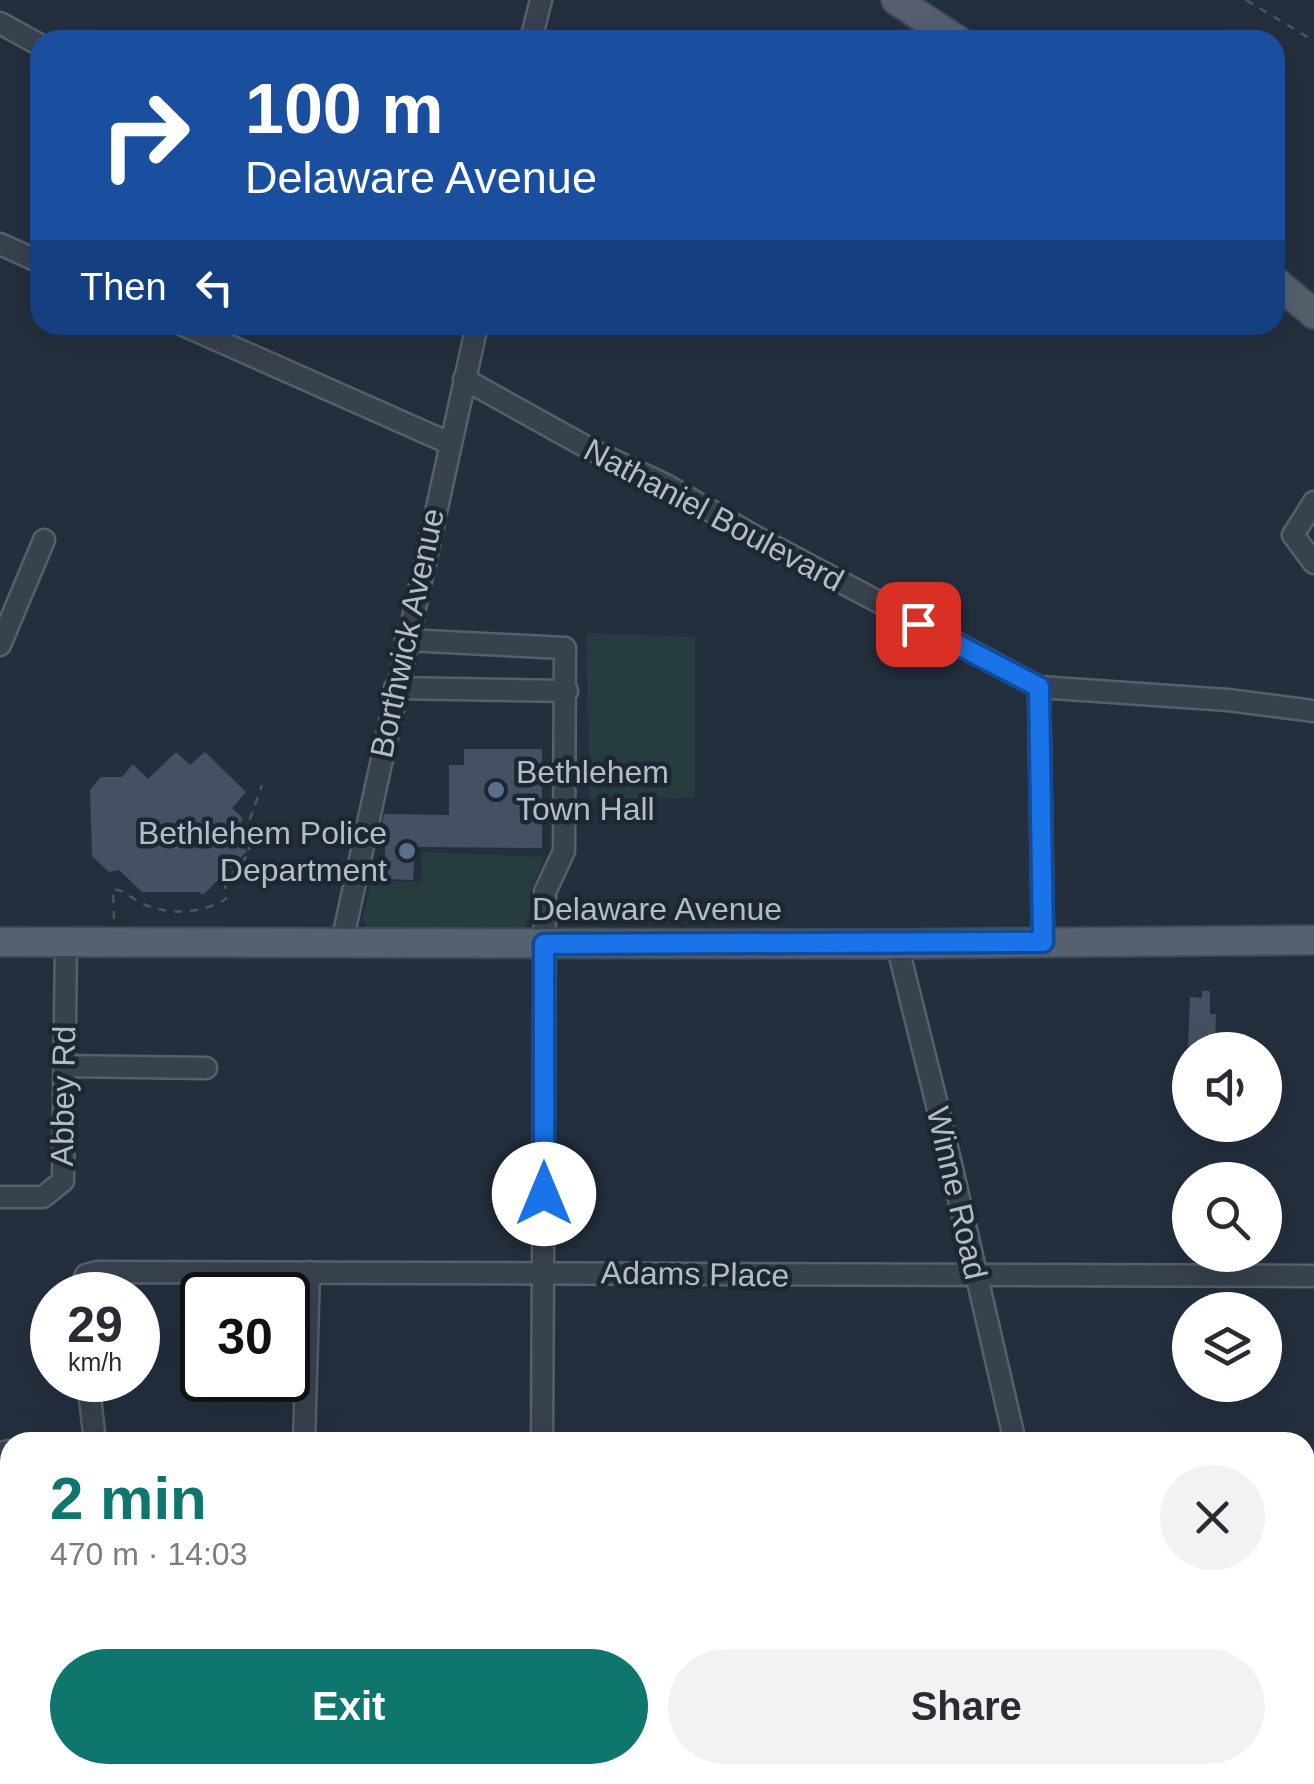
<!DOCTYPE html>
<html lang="en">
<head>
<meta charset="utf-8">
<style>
  body { margin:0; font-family:Arial,sans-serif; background:#f2f2f3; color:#2b2b33; height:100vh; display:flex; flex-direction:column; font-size:38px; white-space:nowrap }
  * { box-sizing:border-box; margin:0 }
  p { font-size:32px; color:#7c7c81 }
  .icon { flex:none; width:55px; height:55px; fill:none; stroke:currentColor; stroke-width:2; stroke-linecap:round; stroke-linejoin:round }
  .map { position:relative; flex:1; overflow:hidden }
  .sheet { position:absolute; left:0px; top:1432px; width:1315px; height:352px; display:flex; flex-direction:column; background:#fff; border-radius:30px 30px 0 0; box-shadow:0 10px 40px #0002 }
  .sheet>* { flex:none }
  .guide { position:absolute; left:30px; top:30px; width:1255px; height:305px; border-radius:30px; box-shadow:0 10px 40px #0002; background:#1a4fa0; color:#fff; overflow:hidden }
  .tools { position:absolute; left:1172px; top:1032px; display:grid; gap:20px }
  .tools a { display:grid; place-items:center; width:110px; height:110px; border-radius:50%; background:#fff; box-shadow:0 10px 40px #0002; font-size:50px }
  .speed { position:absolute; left:30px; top:1272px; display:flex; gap:20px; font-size:50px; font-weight:700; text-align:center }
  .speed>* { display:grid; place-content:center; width:130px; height:130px; border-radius:50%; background:#fff; box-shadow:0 10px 40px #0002; line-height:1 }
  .speed small { font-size:25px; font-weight:400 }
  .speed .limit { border:5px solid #111; border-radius:15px; background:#fff; color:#111 }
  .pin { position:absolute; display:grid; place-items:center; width:85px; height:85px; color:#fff; margin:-42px; border-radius:20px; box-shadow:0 5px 15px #0006 }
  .me { position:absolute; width:110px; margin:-55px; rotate:0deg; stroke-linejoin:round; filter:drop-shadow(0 0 8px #0008) }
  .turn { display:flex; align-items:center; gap:35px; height:210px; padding:0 50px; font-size:45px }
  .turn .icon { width:130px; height:130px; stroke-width:2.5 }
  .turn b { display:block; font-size:70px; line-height:85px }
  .then { display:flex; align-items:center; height:95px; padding:0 50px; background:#0003; gap:20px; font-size:38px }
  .round { display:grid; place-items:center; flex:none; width:105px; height:105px; border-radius:52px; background:#f2f2f3 }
  .overview { display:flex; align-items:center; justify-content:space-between; height:170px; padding:0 50px }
  h1 { font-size:60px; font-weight:700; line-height:75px; color:#0f766e }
  .primary-button { display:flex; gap:20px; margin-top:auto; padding:20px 50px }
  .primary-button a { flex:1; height:115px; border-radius:60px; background:#0f766e; color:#fff; font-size:40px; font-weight:700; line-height:115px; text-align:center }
  .primary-button a+a { background:#f2f2f3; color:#2b2b33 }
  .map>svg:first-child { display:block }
</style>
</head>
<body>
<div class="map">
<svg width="1314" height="1784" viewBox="0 0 1314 1784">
  <rect width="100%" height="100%" fill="#242f3e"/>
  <g fill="#263c3f">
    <path d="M586 633 695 637V798L590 799Z"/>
    <path d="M422 852 545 857 530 892V914L522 931 369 932 363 918 371 881 421 882Z"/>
  </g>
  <g fill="#455162">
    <path d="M464 749H542V848L415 847 413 880 385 879V842L378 843 384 814 449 815V765H464Z"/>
    <path d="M176 752 190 765 205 752 246 792 232 808 242 817V827L233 837 247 851 203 895 199 892H142L119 870 109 872 92 856 90 790 101 777H122L133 764 148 779Z"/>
    <path d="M1202 991H1210V1014H1216L1215 1050H1198V1046H1188L1190 997 1202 998Z"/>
  </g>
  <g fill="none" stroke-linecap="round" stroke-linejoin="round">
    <defs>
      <g id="minor">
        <path d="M0 23 40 45"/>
        <path d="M531 40 541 0"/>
        <path d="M0 244 40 262"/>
        <path d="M183 325 449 443"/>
        <path d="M464 379 590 449 666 485 756 537 1039 687 1228 700 1314 711"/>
        <path d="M1314 502 1293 535 1314 563"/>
        <path d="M406 640 565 648 564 851 545 892 542 1442"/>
        <path d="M0 645 44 540"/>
        <path d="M1039 687 1043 941"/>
        <path d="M395 688 567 691"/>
        <path d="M342 942 477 325"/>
        <path d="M897 944 941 1121 1015 1442"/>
        <path d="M64 1066 206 1068"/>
        <path d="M0 1197H43L63 1181 66 942"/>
        <path d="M78 1295 86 1275 97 1272C502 1272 908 1278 1314 1276"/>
        <path d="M88 1380 95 1442"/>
        <path d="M304 1442 309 1272"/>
        <path d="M0 1453 10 1451"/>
        <path d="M1305 1576 1314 1580"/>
        <path d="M1305 1671 1314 1655"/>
        <path d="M119 1775 120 1784"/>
        <path d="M337 1775 338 1784"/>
        <path d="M545 1775V1784"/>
        <path d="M1090 1775 1092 1784"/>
        <path d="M1240 1784 1245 1775"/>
      </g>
      <g id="major">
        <path d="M896 0 957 40"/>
        <path d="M1275 281 1314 314"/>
        <path d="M0 942 897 944 1314 940"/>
      </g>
    </defs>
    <use href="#minor" stroke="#565f6c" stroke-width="25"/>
    <use href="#major" stroke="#414a57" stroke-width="32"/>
    <g stroke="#44595c" stroke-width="2.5" stroke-dasharray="8 8" stroke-linecap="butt">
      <path d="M1246 0 1314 41"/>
      <path d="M114 919 113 889C126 891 130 897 141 903 169 916 200 914 226 899L225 883 250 852 244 836 262 785"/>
    </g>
    <use href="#minor" stroke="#38414e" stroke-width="20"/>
    <use href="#major" stroke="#56606e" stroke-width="28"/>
  </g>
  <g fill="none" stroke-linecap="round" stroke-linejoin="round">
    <defs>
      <path id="route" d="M544 1194V944L1043 942 1039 687 918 624"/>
    </defs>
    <use href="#route" stroke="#114b97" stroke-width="25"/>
    <use href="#route" stroke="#1a73e8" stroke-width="18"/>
  </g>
  <g fill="#5c6f8a" stroke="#1d2633" stroke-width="4">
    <circle cx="496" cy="790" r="10"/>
    <circle cx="407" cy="851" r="10"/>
  </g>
  <g text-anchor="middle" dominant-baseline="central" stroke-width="9" stroke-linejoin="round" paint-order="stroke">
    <g font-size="32" fill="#b4bcc9" stroke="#1d2633">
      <text transform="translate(714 515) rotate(28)">Nathaniel Boulevard</text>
      <text transform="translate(407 633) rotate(-78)">Borthwick Avenue</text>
      <text x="657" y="909">Delaware Avenue</text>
      <text transform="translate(63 1096) rotate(-89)">Abbey Rd</text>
      <text transform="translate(957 1193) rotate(77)">Winne Road</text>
      <text transform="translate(695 1274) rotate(1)">Adams Place</text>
    </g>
    <g font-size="32" fill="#b4bcc9" stroke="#1d2633" text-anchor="start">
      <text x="516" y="772">Bethlehem<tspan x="516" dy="37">Town Hall</tspan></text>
      <text x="387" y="833" text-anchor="end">Bethlehem Police<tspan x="387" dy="37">Department</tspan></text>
    </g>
  </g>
</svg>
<div class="tools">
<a><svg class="icon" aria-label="sound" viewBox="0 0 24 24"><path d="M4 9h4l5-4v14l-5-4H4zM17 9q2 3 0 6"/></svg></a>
<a><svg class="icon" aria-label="search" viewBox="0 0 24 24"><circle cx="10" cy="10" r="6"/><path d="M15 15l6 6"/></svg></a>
<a><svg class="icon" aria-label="layers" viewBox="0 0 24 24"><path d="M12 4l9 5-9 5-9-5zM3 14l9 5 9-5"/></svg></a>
</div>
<div class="speed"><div>29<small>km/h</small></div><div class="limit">30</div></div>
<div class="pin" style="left:918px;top:624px;background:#d93025"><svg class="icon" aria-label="arrive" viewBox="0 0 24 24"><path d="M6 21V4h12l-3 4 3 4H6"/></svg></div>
<svg class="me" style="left:544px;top:1194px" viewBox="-20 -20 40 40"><circle r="19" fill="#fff"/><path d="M0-13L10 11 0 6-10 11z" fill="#1a73e8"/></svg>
<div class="guide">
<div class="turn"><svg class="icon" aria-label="right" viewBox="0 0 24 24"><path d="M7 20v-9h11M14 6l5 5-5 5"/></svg><div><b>100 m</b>Delaware Avenue</div></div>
<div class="then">Then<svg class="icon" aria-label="left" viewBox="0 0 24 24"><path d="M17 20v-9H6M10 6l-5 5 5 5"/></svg></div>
</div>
<section class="sheet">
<div class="overview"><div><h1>2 min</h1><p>470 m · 14:03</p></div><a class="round"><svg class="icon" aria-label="close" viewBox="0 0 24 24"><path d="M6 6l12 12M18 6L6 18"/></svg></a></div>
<div class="primary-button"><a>Exit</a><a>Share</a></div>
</section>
</div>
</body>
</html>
